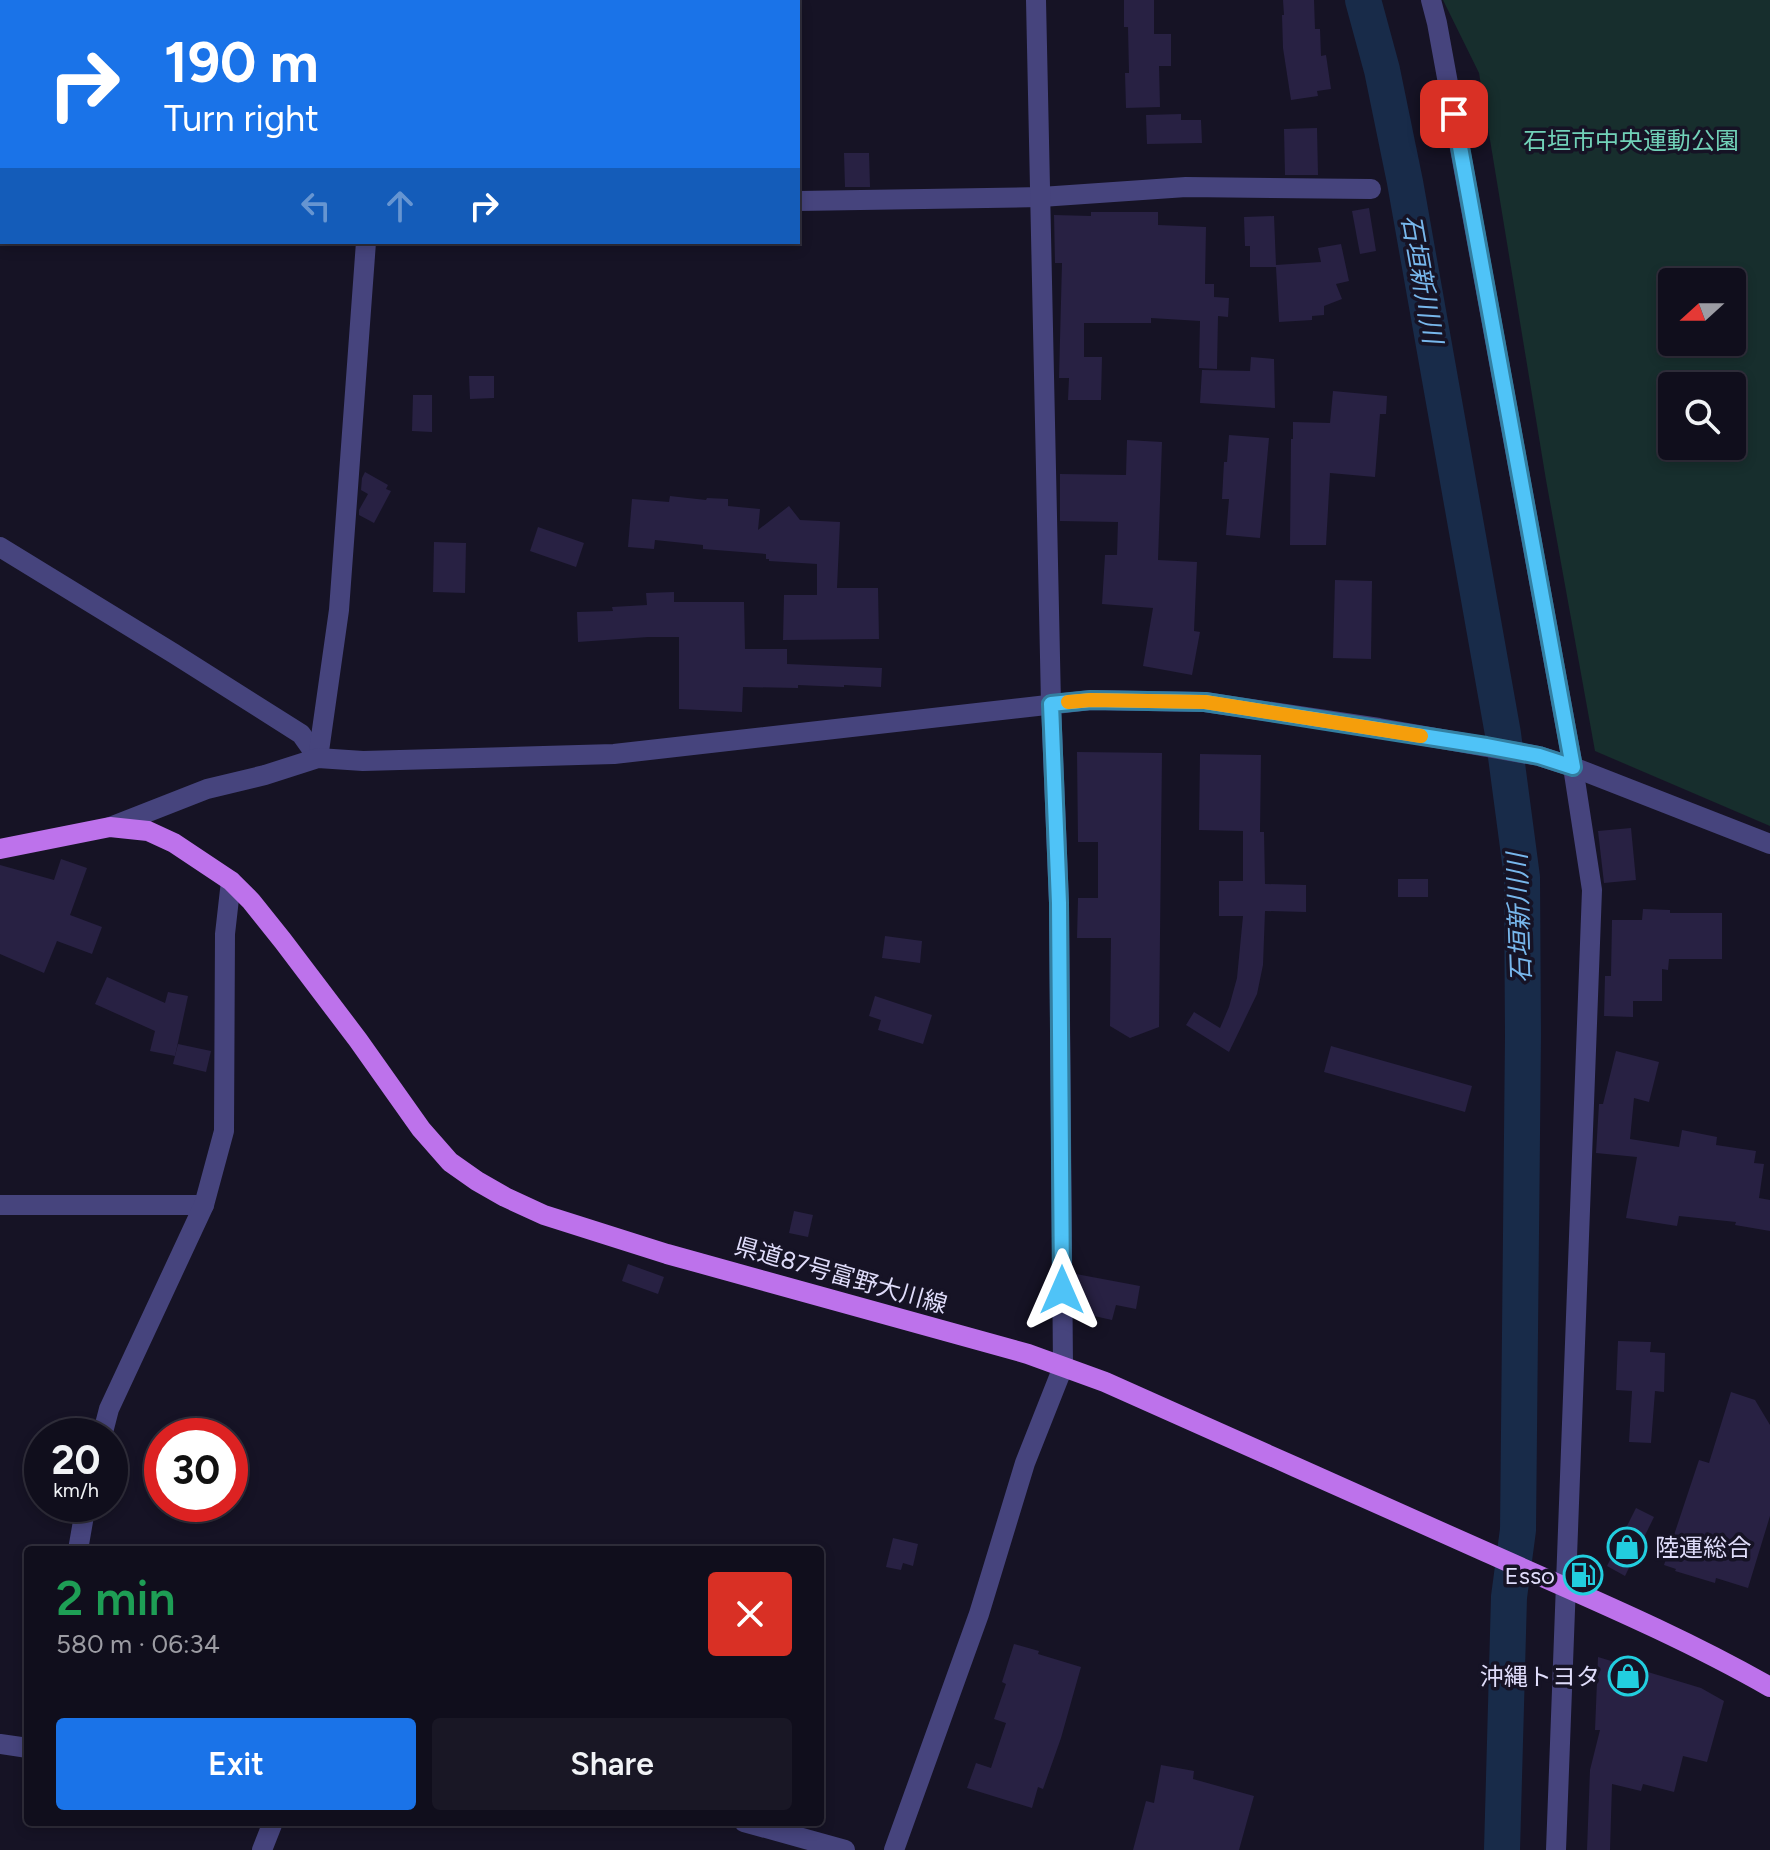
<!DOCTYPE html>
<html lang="en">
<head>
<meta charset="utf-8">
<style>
  body { margin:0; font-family:Figtree,"Noto Sans JP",sans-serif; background:#191725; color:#f1f3f6; height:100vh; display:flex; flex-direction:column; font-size:30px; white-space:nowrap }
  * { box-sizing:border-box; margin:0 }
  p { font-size:26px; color:#9c9ca3 }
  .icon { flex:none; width:44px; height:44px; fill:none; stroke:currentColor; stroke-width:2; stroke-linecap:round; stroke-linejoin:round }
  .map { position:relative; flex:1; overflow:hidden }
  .drawer { position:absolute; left:24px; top:1546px; width:800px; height:280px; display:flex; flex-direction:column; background:#100e1c; border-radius:8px; box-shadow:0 4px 12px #0003,0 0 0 2px #302e3b }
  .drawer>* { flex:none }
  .top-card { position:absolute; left:0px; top:0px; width:800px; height:244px; box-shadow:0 4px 12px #0003,0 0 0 2px #302e3b; background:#1a73e8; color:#fff; overflow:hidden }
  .needle { width:52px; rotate:249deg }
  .tools { position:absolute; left:1658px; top:268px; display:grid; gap:16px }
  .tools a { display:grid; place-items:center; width:88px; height:88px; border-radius:8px; background:#100e1c; box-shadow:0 4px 12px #0003,0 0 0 2px #302e3b; font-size:40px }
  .speed { position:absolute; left:24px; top:1418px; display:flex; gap:16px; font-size:40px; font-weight:700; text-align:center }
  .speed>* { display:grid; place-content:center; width:104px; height:104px; border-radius:50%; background:#100e1c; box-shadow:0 4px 12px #0003,0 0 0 2px #302e3b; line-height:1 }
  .speed small { font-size:20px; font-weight:400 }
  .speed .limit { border:12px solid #d22; background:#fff; color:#111 }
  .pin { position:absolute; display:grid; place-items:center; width:68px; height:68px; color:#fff; margin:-34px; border-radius:16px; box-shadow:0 4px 12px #0006 }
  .me { position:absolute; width:88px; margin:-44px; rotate:0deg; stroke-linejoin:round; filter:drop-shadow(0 0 6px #0008) }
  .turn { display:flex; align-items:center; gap:28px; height:168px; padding:0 32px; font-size:36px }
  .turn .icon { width:104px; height:104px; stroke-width:2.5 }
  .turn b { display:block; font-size:56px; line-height:68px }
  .lanes { display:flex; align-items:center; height:76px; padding:0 32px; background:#0003; justify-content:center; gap:40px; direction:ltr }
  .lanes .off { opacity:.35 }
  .round { display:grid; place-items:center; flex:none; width:84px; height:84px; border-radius:8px; background:#191725 }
  .summary { display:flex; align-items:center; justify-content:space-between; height:136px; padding:0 32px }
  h1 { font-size:48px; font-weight:600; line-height:60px; color:#1e9e55 }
  .action { display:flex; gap:16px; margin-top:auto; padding:16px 32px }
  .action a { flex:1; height:92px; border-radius:8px; background:#1a73e8; color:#fff; font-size:32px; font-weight:600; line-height:92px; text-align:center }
  .action a+a { background:#191725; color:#f1f3f6 }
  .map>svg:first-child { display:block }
</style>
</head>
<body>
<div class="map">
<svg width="1770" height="1850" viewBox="0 0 1770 1850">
  <rect width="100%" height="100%" fill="#161325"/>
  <path fill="#172e2d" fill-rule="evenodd" d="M1443 0H1770V826L1595 751 1546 480 1479 73ZM1672 282H1732V342H1672ZM1672 386H1732V446H1672Z"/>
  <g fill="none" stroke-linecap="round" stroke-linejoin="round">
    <path stroke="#182b49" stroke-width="36" d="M1363 0 1382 70 1405 182 1503 734 1522 877 1523 1036 1518 1530 1509 1597 1502 1850"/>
  </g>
  <g fill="#282143">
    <path d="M1124 0H1154V34H1171V66H1159L1160 107 1126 108 1125 73H1129L1128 27H1124Z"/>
    <path d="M1283 0H1314L1315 29H1320L1321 56 1326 55 1331 89 1317 91 1318 96 1291 100 1283 48 1282 15H1284Z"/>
    <path d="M1181 114V120H1201L1202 143 1147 144 1146 115Z"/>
    <path d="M1317 128 1318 175H1285L1284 129Z"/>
    <path d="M844 153H869L870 187H845Z"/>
    <path d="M1369 208 1376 251 1360 254 1352 211Z"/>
    <path d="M1091 212H1158V225L1206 227 1205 284H1214V297L1229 298 1228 317 1218 316 1217 369 1199 368 1200 321 1151 318V323H1084V357H1102L1101 400H1068L1069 378H1059L1062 263H1055L1054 215 1091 216Z"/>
    <path d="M1274 216 1276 265 1321 262 1318 248 1341 244 1349 281 1336 284 1342 299 1324 306V315L1312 316V320L1279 322 1276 267H1250V246H1245L1244 217Z"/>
    <path d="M1251 357 1274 359 1275 408 1200 403 1202 370 1250 371Z"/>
    <path d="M469 376H494V398L470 399Z"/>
    <path d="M1333 391 1387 396 1386 414H1380L1375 477 1330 473 1326 545H1290L1291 439H1293V422L1330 423Z"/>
    <path d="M413 395H432V432L412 431Z"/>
    <path d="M1229 435 1269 438 1260 538 1226 535 1229 499H1222L1224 462H1227Z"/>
    <path d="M1127 440 1162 442 1158 560 1197 562 1194 631 1200 632 1192 675 1143 666 1153 608 1102 604 1105 555H1117L1118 522 1060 521V474L1126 475Z"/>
    <path d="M365 472 388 485 386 489 391 491 374 523 359 515V510L368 494 361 490 362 478Z"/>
    <path d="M670 496 706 500 707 498 728 499V506L760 509 758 530 789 506 800 520 840 522 837 588H878L879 639 783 640 784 595H817V564L769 561V559H766V554L703 549V545L655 540 654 549 628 547 632 499 669 502Z"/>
    <path d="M538 527 584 543 576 567 530 551Z"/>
    <path d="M434 542 466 543 465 593 433 592Z"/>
    <path d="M1335 580 1372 581 1371 659 1333 658Z"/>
    <path d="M674 592V602H744L745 649H787V664L882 668 881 687 844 685V687L798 685V688L743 687 742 712 679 709V637H648L578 642 577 612 613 611 612 607 647 605 646 593Z"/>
    <path d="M1077 752 1162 753 1159 1027 1130 1038 1110 1026 1111 938H1077L1078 898H1098V842H1078Z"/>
    <path d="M1200 754 1261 755 1260 832H1264L1265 884 1306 885V912L1265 911 1263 965 1257 994 1229 1052 1186 1025 1194 1012 1220 1028 1229 1007 1237 978 1243 916H1219V881H1243V831L1199 830Z"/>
    <path d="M1631 828 1636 880 1604 883 1598 831Z"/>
    <path d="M61 859 87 868 70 915 102 927 92 954 57 941 44 973 0 954V865L54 880Z"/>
    <rect x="1398" y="879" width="30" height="18"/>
    <path d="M1643 909 1670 910V913H1722V959H1669L1668 970 1662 969V1001H1633V1017L1604 1016 1605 976H1611L1612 920H1642Z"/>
    <path d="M885 936 922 941 920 963 882 958Z"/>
    <path d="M107 977 165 1003 168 992 188 996 175 1056 150 1051 155 1031 95 1004Z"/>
    <path d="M875 996 932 1015 923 1044 878 1030 881 1020 869 1016Z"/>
    <path d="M178 1044 211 1051 206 1072 173 1064Z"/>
    <path d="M1331 1046 1472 1086 1465 1112 1324 1072Z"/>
    <path d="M1616 1051 1659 1062 1649 1102 1634 1098 1630 1139 1679 1147 1682 1130 1717 1137 1716 1145 1756 1151 1754 1163 1764 1164 1759 1198 1770 1200V1231L1735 1225 1736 1222 1679 1216 1677 1226 1626 1218 1637 1157 1596 1153 1599 1104H1603Z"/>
    <path d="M794 1211 813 1215 808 1237 789 1233Z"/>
    <path d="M628 1264 664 1277 658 1294 622 1281Z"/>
    <path d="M1076 1274 1140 1286 1136 1309 1116 1305 1112 1320 1076 1312Z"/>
    <path d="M1618 1341 1651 1342 1650 1352 1665 1353 1664 1392 1655 1391 1651 1443 1629 1442 1632 1391 1616 1390Z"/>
    <path d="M1731 1392 1755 1400 1770 1425V1516L1748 1588 1716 1578 1715 1583 1675 1571 1676 1569 1664 1565 1699 1460 1709 1463Z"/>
    <path d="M1636 1508 1654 1517 1625 1576 1607 1566Z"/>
    <path d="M893 1538 918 1544 913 1566 903 1563 901 1570 886 1567Z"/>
    <path d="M1014 1644 1039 1651 1038 1654 1081 1667 1061 1738 1043 1789 1038 1787 1032 1808 967 1788 976 1763 991 1768 1006 1723 994 1719 1006 1684 1002 1682Z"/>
    <path d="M1598 1657 1701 1688 1724 1701 1707 1762 1683 1756 1674 1792 1643 1784 1641 1791 1612 1784 1610 1850H1587L1590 1770 1600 1730H1595Z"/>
    <path d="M1161 1765 1194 1771 1193 1779 1254 1796 1239 1850H1133L1146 1801 1154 1803Z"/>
  </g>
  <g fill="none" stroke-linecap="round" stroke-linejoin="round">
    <g stroke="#46447d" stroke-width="20">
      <path d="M388 0 389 2"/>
      <path d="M1431 0 1437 23 1573 767 1592 890 1556 1850"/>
      <path d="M637 2V0"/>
      <path d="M798 201 1041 197 1186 187 1371 189"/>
      <path d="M0 547 173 653 301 734 318 758"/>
      <path d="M318 758 339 610 366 242"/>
      <path d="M110 827 207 789 265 775 318 758 363 761 614 754 1091 700 1205 702 1379 728 1539 756 1573 767 1770 844"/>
      <path d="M0 1205H204"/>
      <path d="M102 1436 109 1409 204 1205 224 1131 225 934 231 881"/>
      <path d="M78 1550 86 1504"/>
      <path d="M0 1744 28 1748"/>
      <path d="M744 1822 845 1850"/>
      <path d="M262 1850 273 1822"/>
      <path d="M894 1850 979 1614 1025 1463 1063 1367 1059 903 1051 704 1036 0"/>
    </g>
    <path stroke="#bd72eb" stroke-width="20" d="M0 849 110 827 148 831 174 843 231 881 251 901 283 941 358 1040 421 1129 450 1162 477 1181 505 1197 544 1215 667 1254 1028 1354 1105 1382C1232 1439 1359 1495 1486 1552 1582 1595 1679 1635 1770 1687"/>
  </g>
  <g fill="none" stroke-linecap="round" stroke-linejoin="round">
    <defs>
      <path id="route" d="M1062 1290 1059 903 1051 704 1091 700 1205 702 1486 746 1539 756 1573 767 1454 114"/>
    </defs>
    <use href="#route" stroke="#337fa1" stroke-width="20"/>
    <use href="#route" stroke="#4fc3f7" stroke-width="14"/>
    <path stroke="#f59e0b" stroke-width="14" d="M1068 702 1091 700 1205 702 1421 736"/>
  </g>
  <defs>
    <symbol id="shop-ring" viewBox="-11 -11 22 22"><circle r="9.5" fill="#161325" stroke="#22cedf" stroke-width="1.5"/><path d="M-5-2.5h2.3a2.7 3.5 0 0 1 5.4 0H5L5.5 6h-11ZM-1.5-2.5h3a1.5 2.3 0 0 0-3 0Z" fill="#22cedf"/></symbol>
    <symbol id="fuel-ring" viewBox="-11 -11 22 22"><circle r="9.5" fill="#161325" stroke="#22cedf" stroke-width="1.5"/><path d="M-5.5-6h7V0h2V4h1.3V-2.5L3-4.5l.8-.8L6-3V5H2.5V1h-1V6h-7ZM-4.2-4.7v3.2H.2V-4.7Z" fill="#22cedf"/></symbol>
  </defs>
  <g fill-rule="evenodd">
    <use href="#shop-ring" x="1605" y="1525" width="44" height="44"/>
    <use href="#fuel-ring" x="1561" y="1553" width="44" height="44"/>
    <use href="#shop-ring" x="1606" y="1654" width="44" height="44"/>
  </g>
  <g text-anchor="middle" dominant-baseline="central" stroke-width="7" stroke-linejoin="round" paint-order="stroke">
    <g font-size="24" fill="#71d1b8" stroke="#161325">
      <text x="1631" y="140">石垣市中央運動公園</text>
    </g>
    <g font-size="24" fill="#dfdcfa" stroke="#161325">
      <text transform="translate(841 1275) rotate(16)">県道87号富野大川線</text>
    </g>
    <g font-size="24" fill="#dfdcfa" stroke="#161325" text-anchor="end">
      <text x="1655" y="1547" text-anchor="start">陸運総合</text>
      <text x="1555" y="1575">Esso</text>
      <text x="1600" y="1676">沖縄トヨタ</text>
    </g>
    <g font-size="26" font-style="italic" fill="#78b7ec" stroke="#161325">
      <text transform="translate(1422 279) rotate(80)">石垣新川川</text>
      <text transform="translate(1519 918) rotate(-92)">石垣新川川</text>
    </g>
  </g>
</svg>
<div class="tools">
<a><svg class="needle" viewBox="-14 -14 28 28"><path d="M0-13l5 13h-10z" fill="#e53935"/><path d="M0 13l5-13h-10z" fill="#9c9ca3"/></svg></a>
<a><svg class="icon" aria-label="search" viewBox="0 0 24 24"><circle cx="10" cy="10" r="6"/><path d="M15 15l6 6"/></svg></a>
</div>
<div class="speed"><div>20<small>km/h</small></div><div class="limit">30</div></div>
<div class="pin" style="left:1454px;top:114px;background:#d93025"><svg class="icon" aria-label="arrive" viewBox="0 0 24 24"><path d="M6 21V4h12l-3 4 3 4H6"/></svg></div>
<svg class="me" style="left:1062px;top:1290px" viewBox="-20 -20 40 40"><path d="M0-17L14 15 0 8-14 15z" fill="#4fc3f7" stroke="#fff" stroke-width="4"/></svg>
<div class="top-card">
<div class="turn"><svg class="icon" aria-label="right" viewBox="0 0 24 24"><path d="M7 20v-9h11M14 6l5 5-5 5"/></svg><div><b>190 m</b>Turn right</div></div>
<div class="lanes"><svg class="icon off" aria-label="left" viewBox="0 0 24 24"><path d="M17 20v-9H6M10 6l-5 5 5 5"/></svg><svg class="icon off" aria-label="ahead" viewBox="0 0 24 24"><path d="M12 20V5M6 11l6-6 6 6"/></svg><svg class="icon" aria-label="right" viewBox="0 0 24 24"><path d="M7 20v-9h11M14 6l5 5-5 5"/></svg></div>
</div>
<section class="drawer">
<div class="summary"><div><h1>2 min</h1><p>580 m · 06:34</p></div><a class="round" style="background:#d93025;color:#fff"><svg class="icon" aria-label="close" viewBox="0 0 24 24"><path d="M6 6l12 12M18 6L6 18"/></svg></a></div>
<div class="action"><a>Exit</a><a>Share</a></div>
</section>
</div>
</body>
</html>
